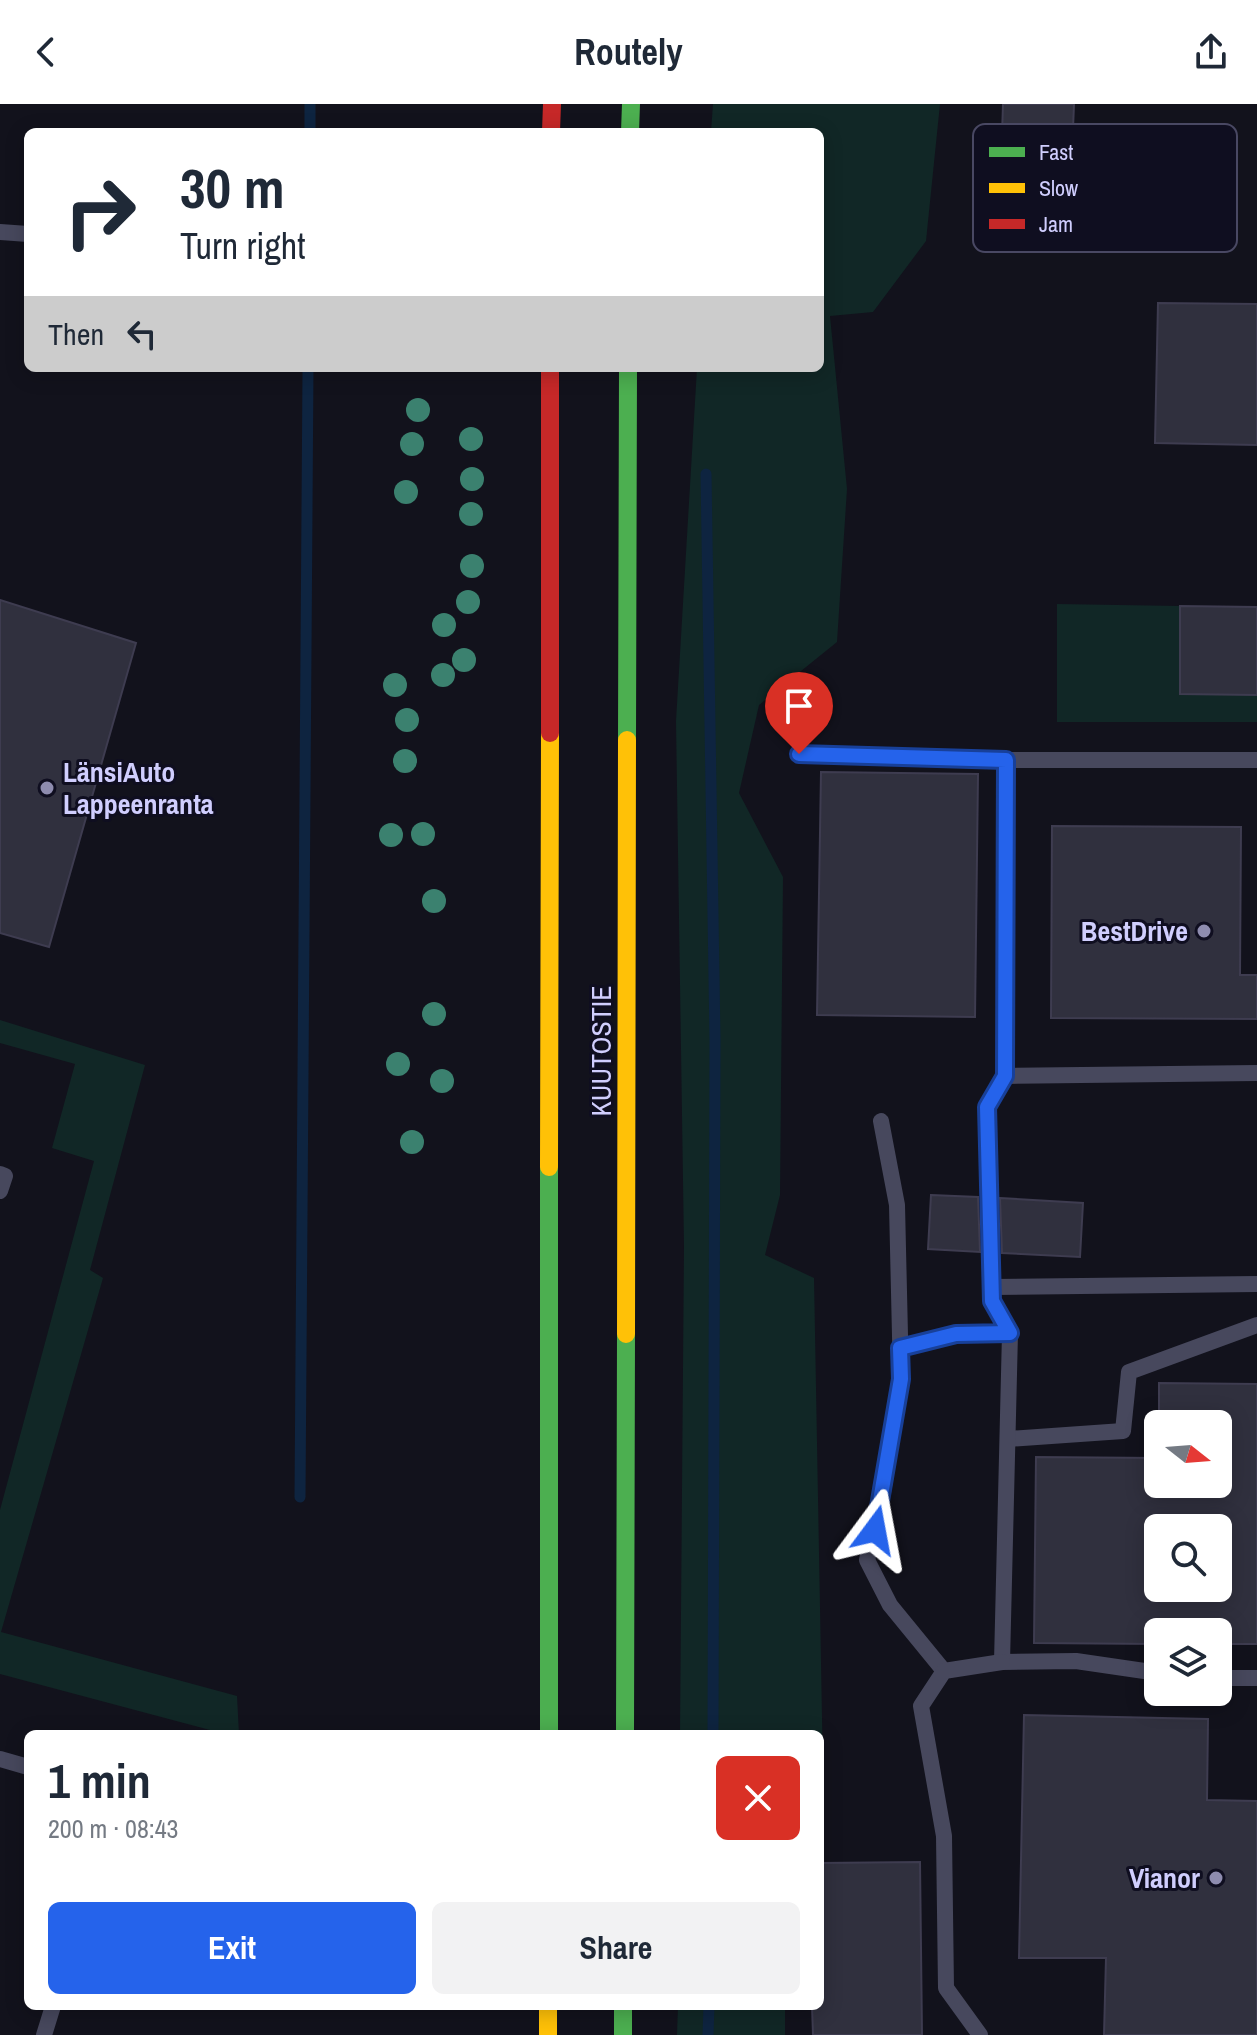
<!DOCTYPE html>
<html lang="en">
<head>
<meta charset="utf-8">
<style>
  body { margin:0; font-family:"Archivo Narrow",sans-serif; background:#f2f2f3; color:#1f2937; height:100vh; display:flex; flex-direction:column; font-size:30px; white-space:nowrap }
  * { box-sizing:border-box; margin:0 }
  p { font-size:26px; color:#747a83 }
  .icon { flex:none; width:44px; height:44px; fill:none; stroke:currentColor; stroke-width:2; stroke-linecap:round; stroke-linejoin:round }
  .map { position:relative; flex:1; overflow:hidden }
  .panel { position:absolute; left:24px; top:1626px; width:800px; height:280px; display:flex; flex-direction:column; background:#fff; border-radius:12px; box-shadow:0 4px 20px #0003 }
  .panel>* { flex:none }
  .guide { position:absolute; left:24px; top:24px; width:800px; height:244px; border-radius:12px; box-shadow:0 4px 20px #0003; background:#fff; color:#1f2937; overflow:hidden }
  .needle { width:52px; rotate:107deg }
  .fabs { position:absolute; left:1144px; top:1306px; display:grid; gap:16px }
  .fabs a { display:grid; place-items:center; width:88px; height:88px; border-radius:12px; background:#fff; box-shadow:0 4px 20px #0003; font-size:40px }
  .pin { position:absolute; display:grid; place-items:center; width:68px; height:68px; color:#fff; margin:-82px -34px; border-radius:50% 50% 50% 0; rotate:-45deg; box-shadow:0 0 8px #0007 }
  .pin .icon { rotate:45deg }
  .me { position:absolute; width:88px; margin:-44px; rotate:13deg; stroke-linejoin:round; filter:drop-shadow(0 0 6px #0008) }
  .turn { display:flex; align-items:center; gap:28px; height:168px; padding:0 24px; font-size:36px }
  .turn .icon { width:104px; height:104px; stroke-width:2.5 }
  .turn b { display:block; font-size:56px; line-height:68px }
  .then { display:flex; align-items:center; height:76px; padding:0 24px; background:#0003; gap:16px; font-size:30px }
  .round { display:grid; place-items:center; flex:none; width:84px; height:84px; border-radius:12px; background:#f2f2f3 }
  .head { display:flex; align-items:center; justify-content:space-between; height:136px; padding:0 24px }
  h1 { font-size:48px; font-weight:800; line-height:60px }
  .action { display:flex; gap:16px; margin-top:auto; padding:16px 24px }
  .action a { flex:1; height:92px; border-radius:12px; background:#2563eb; color:#fff; font-size:32px; font-weight:800; line-height:92px; text-align:center }
  .action a+a { background:#f2f2f3; color:#1f2937 }
  header { display:flex; justify-content:space-between; align-items:center; height:104px; padding:0 24px; background:#fff; font-size:36px; font-weight:800 }
  .map>svg:first-child { display:block }
</style>
</head>
<body>
<header><svg class="icon" aria-label="back" viewBox="0 0 24 24"><path d="M15 5l-7 7 7 7"/></svg>Routely<svg class="icon" aria-label="share" viewBox="0 0 24 24"><path d="M12 15V3M7 8l5-5 5 5M5 13v7h14v-7"/></svg></header>
<div class="map">
<svg width="1257" height="1931" viewBox="0 0 1257 1931">
  <rect width="100%" height="100%" fill="#12121c"/>
  <g fill="#112726">
    <path d="M713 0H940L926 137 873 208 830 212 847 385 837 538 759 601 739 689 783 773 780 1091 765 1151 814 1174 824 1723 820 1726V1630H680L684 1142 676 617 697 264H820V28H711Z"/>
    <path d="M1057 500 1180 502V590L1257 591V618H1057Z"/>
    <path d="M0 916 145 961 90 1166 103 1174 1 1528 237 1592 239 1630H225L0 1570V1406L94 1057 52 1044 75 960 0 939Z"/>
    <path d="M678 1902H785V1931H677Z"/>
  </g>
  <g fill="none" stroke-linecap="round" stroke-linejoin="round">
    <g stroke="#0e2440" stroke-width="11">
      <path d="M310 28V0"/>
      <path d="M706 370 715 936 713 1630"/>
      <path d="M300 1393 308 264"/>
      <path d="M708 1931 709 1902"/>
    </g>
  </g>
  <g fill="#30303e" stroke="#3e3c50" stroke-width="2" fill-rule="evenodd">
    <path d="M1003 0H1074L1069 126 999 124Z"/>
    <path d="M1158 199 1257 200V341L1155 339Z"/>
    <path d="M0 496 136 539 49 843 0 829Z"/>
    <path d="M1180 502 1257 503V591L1180 590Z"/>
    <path d="M821 668 978 670 975 913 817 911Z"/>
    <path d="M1052 722 1241 723 1240 871H1257V915L1051 914Z"/>
    <path d="M931 1091 978 1093 980 1148 928 1145Z"/>
    <path d="M1000 1094 1083 1099 1080 1153 1002 1149Z"/>
    <path d="M1159 1279 1257 1280V1540H1218V1528H1158V1540L1034 1539 1036 1353 1158 1354V1380H1218V1320H1159ZM1158 1424H1218V1484H1158Z"/>
    <path d="M1024 1611 1208 1615 1207 1696 1257 1697V1931H1104L1106 1854H1019Z"/>
    <path d="M920 1758 922 1931H813L812 1902H820V1759Z"/>
  </g>
  <g fill="none" stroke-linecap="round" stroke-linejoin="round">
    <g stroke="#47485d" stroke-width="16">
      <path d="M0 128 28 130"/>
      <path d="M799 650 1006 656"/>
      <path d="M1005 972 1006 656H1257"/>
      <path d="M881 1017 897 1101 901 1275 882 1395 867 1456 890 1501 944 1567"/>
      <path d="M0 1070 5 1072 0 1087"/>
      <path d="M991 1183 1257 1180"/>
      <path d="M900 1244 956 1230 1010 1229"/>
      <path d="M1008 1335 1123 1327 1129 1268 1257 1221"/>
      <path d="M1158 1569 1076 1557 1002 1558 1010 1229 992 1197 987 1003 1005 972 1257 969"/>
      <path d="M1218 1574H1257"/>
      <path d="M0 1655 28 1663"/>
      <path d="M44 1931 53 1902"/>
      <path d="M980 1931 946 1884 944 1732 921 1602 944 1567 1002 1558"/>
    </g>
    <g stroke="#4caf50" stroke-width="18">
      <path d="M630 28 631 0"/>
      <path d="M627 636 628 264"/>
      <path d="M549 1630V1063"/>
      <path d="M625 1630 626 1230"/>
      <path d="M623 1902V1931"/>
    </g>
    <g stroke="#ffc107" stroke-width="18">
      <path d="M549 1063 550 629"/>
      <path d="M626 1230 627 636"/>
      <path d="M548 1902V1931"/>
    </g>
    <g stroke="#c62828" stroke-width="18">
      <path d="M551 28 552 0"/>
      <path d="M550 629V264"/>
    </g>
  </g>
  <g fill="#3b816f">
    <circle cx="418" cy="306" r="12"/>
    <circle cx="471" cy="335" r="12"/>
    <circle cx="412" cy="340" r="12"/>
    <circle cx="472" cy="375" r="12"/>
    <circle cx="406" cy="388" r="12"/>
    <circle cx="471" cy="410" r="12"/>
    <circle cx="472" cy="462" r="12"/>
    <circle cx="468" cy="498" r="12"/>
    <circle cx="444" cy="521" r="12"/>
    <circle cx="464" cy="556" r="12"/>
    <circle cx="443" cy="571" r="12"/>
    <circle cx="395" cy="581" r="12"/>
    <circle cx="407" cy="616" r="12"/>
    <circle cx="405" cy="657" r="12"/>
    <circle cx="423" cy="730" r="12"/>
    <circle cx="391" cy="731" r="12"/>
    <circle cx="434" cy="797" r="12"/>
    <circle cx="434" cy="910" r="12"/>
    <circle cx="398" cy="960" r="12"/>
    <circle cx="442" cy="977" r="12"/>
    <circle cx="412" cy="1038" r="12"/>
  </g>
  <g fill="none" stroke-linecap="round" stroke-linejoin="round">
    <defs>
      <path id="route" d="M799 650 1006 656 1005 972 987 1003 992 1197 1010 1229 956 1230 900 1244 901 1275 875 1426"/>
    </defs>
    <use href="#route" stroke="#184099" stroke-width="20"/>
    <use href="#route" stroke="#2563eb" stroke-width="14"/>
  </g>
  <g fill="#8e8caf" stroke="#0f0e20" stroke-width="3">
    <circle cx="47" cy="684" r="8"/>
    <circle cx="1204" cy="827" r="8"/>
    <circle cx="1216" cy="1774" r="8"/>
  </g>
  <g text-anchor="middle" dominant-baseline="central" stroke-width="6" stroke-linejoin="round" paint-order="stroke">
    <g font-size="28" font-weight="bold" fill="#d0cefe" stroke="#0f0e20" text-anchor="end">
      <text x="63" y="668" text-anchor="start">LänsiAuto<tspan x="63" dy="32">Lappeenranta</tspan></text>
      <text x="1188" y="827">BestDrive</text>
      <text x="1200" y="1774">Vianor</text>
    </g>
    <g font-size="28" fill="#d0cefe" stroke="#0f0e20">
      <text transform="translate(601 947) rotate(-90)">KUUTOSTIE</text>
    </g>
  </g>
  <rect x="973" y="20" width="264" height="128" rx="12" fill="#0f0e20" stroke="#494863" stroke-width="2"/>
  <rect x="989" y="43" width="36" height="10" fill="#4caf50"/>
  <rect x="989" y="79" width="36" height="10" fill="#ffc107"/>
  <rect x="989" y="115" width="36" height="10" fill="#c62828"/>
  <g font-size="22" fill="#d0cefe">
    <text x="1039" y="56">Fast</text>
    <text x="1039" y="92">Slow</text>
    <text x="1039" y="128">Jam</text>
  </g>
</svg>
<div class="fabs">
<a><svg class="needle" viewBox="-14 -14 28 28"><path d="M0-13l5 13h-10z" fill="#e53935"/><path d="M0 13l5-13h-10z" fill="#747a83"/></svg></a>
<a><svg class="icon" aria-label="search" viewBox="0 0 24 24"><circle cx="10" cy="10" r="6"/><path d="M15 15l6 6"/></svg></a>
<a><svg class="icon" aria-label="layers" viewBox="0 0 24 24"><path d="M12 4l9 5-9 5-9-5zM3 14l9 5 9-5"/></svg></a>
</div>
<div class="pin" style="left:799px;top:650px;background:#d93025"><svg class="icon" aria-label="arrive" viewBox="0 0 24 24"><path d="M6 21V4h12l-3 4 3 4H6"/></svg></div>
<svg class="me" style="left:875px;top:1426px" viewBox="-20 -20 40 40"><path d="M0-17L14 15 0 8-14 15z" fill="#2563eb" stroke="#fff" stroke-width="4"/></svg>
<div class="guide">
<div class="turn"><svg class="icon" aria-label="right" viewBox="0 0 24 24"><path d="M7 20v-9h11M14 6l5 5-5 5"/></svg><div><b>30 m</b>Turn right</div></div>
<div class="then">Then<svg class="icon" aria-label="left" viewBox="0 0 24 24"><path d="M17 20v-9H6M10 6l-5 5 5 5"/></svg></div>
</div>
<section class="panel">
<div class="head"><div><h1>1 min</h1><p>200 m · 08:43</p></div><a class="round" style="background:#d93025;color:#fff"><svg class="icon" aria-label="close" viewBox="0 0 24 24"><path d="M6 6l12 12M18 6L6 18"/></svg></a></div>
<div class="action"><a>Exit</a><a>Share</a></div>
</section>
</div>
</body>
</html>
